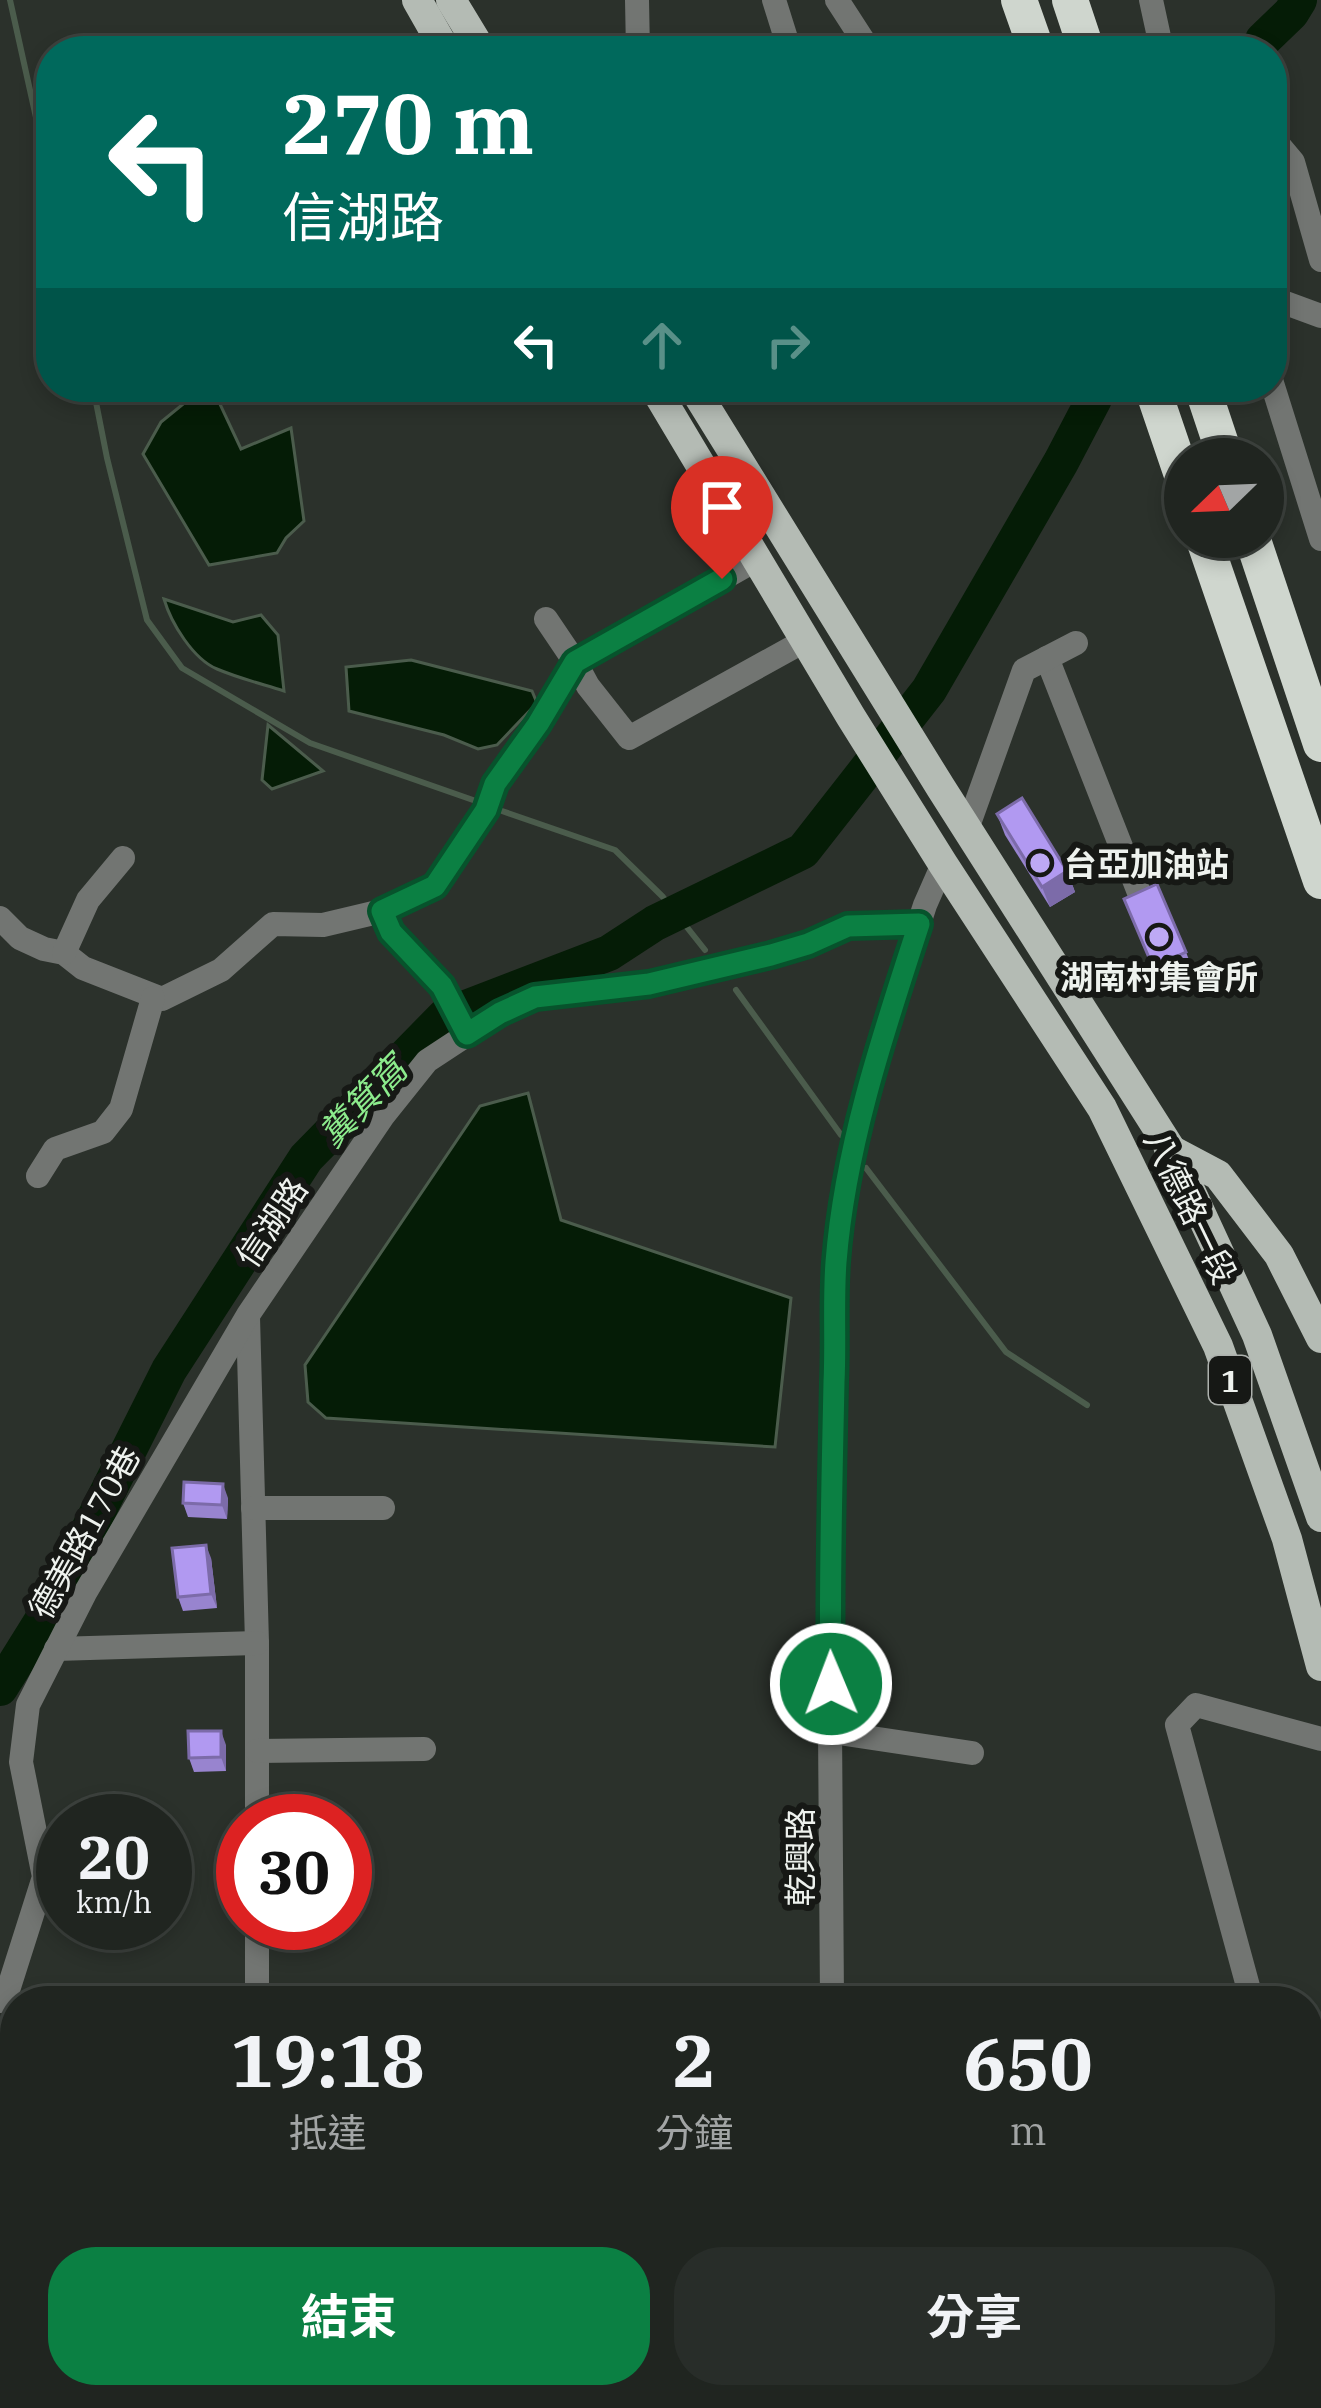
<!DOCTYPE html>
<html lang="zh-TW">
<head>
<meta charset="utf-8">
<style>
  body { margin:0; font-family:"IBM Plex Serif","Noto Sans TC",serif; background:#282d29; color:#f1f3f6; height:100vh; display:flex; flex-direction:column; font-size:45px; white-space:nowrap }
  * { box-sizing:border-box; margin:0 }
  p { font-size:39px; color:#a2a5a5 }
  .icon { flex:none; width:66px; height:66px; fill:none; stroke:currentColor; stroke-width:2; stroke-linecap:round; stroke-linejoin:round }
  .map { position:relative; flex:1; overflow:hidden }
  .side { position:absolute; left:0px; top:1986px; width:1323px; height:423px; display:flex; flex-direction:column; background:#202520; border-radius:48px 48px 0 0; box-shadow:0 6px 18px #0003,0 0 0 3px #3d423e }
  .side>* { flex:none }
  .guide { position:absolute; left:36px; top:36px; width:1251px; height:366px; border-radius:48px; box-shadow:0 6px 18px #0003,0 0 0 3px #3d423e; background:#00695c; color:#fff; overflow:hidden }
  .needle { width:78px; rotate:247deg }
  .controls { position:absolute; left:1164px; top:438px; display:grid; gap:24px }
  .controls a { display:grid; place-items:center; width:120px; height:120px; border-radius:50%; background:#202520; box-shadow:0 6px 18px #0003,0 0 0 3px #3d423e; font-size:60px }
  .speed { position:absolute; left:36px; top:1794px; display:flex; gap:24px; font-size:60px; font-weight:700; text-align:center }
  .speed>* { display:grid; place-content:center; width:156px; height:156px; border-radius:50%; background:#202520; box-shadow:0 6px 18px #0003,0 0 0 3px #3d423e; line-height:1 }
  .speed small { font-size:30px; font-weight:400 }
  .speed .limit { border:18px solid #d22; background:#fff; color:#111 }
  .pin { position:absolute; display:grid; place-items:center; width:102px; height:102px; color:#fff; margin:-123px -51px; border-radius:50% 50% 50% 0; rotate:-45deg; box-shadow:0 0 12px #0007 }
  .pin .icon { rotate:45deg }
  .me { position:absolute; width:132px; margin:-66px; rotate:359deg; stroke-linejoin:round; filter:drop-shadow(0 0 9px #0008) }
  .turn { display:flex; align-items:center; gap:42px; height:252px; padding:0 48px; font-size:54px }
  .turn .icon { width:156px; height:156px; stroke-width:2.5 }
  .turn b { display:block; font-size:84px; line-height:102px }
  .lanes { display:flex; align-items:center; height:114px; padding:0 48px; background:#0003; justify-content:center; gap:60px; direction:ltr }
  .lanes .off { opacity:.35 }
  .eta { display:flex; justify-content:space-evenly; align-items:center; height:204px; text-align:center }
  .eta b { font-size:72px; font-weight:700; line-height:84px }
  .button { display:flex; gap:24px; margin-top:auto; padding:24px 48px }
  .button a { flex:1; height:138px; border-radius:48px; background:#0b8043; color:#fff; font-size:48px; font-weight:700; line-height:138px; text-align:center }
  .button a+a { background:#282d29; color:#f1f3f6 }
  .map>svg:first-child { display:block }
</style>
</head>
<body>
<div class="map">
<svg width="1321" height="2408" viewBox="0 0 1321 2408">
  <rect width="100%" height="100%" fill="#2b312b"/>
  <g fill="#051c06" stroke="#4b5c4c" stroke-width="3">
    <path d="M204 387H212L241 449 291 428 304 521 286 538 277 553 209 565 143 454 161 422Z"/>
    <path d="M164 599 233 622 261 615 278 635 284 691C262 684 238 678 217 669 193 659 171 623 164 599Z"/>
    <path d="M411 660 532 691 537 703 497 745 478 749 444 735 349 711 346 667Z"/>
    <path d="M268 725 323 771 272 789 262 780Z"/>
    <path d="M528 1093 561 1220 791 1298 775 1447 326 1418 308 1402 305 1365 480 1106Z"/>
  </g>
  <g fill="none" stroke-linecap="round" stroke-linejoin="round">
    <g stroke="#4b5c4c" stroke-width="6">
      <path d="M10 0 51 185"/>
      <path d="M93 387 107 458 147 620 182 668 310 743 473 800"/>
      <path d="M502 811 615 850 663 897 705 950"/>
      <path d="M736 990 841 1135"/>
      <path d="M866 1168 1006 1352 1087 1405"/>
    </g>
    <g stroke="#051c06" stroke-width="36">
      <path d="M1263 40 1291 13 1299 0"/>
      <path d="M0 1688 48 1611 169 1370 306 1158 445 1016 609 953 655 923 803 851 929 690 1061 462 1094 399"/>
    </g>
    <g stroke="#727572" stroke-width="24">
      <path d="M637 0 638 51"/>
      <path d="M774 0 790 51"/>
      <path d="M837 0 870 51"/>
      <path d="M1151 0 1161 46 1158 51"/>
      <path d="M1272 137 1293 162 1321 260"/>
      <path d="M1272 298 1321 316"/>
      <path d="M1272 383 1321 539"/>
      <path d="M546 619 575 662 588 686 629 738 806 640"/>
      <path d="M1047 658 1140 895"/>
      <path d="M967 829 1024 670 1076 643"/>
      <path d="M382 911 391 932 442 986 467 1034"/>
      <path d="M0 918 20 938 44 949 64 953 83 968 162 999 221 970 273 924 323 925 382 911 435 886 486 810 495 784 538 724 575 662 759 558"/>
      <path d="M64 953 88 900 123 858"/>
      <path d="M38 1176 55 1149 103 1132 121 1109 153 998"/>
      <path d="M248 1317 257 1643V1821"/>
      <path d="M253 1508H383"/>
      <path d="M56 1649 257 1643"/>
      <path d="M832 1732 972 1753"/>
      <path d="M257 1751 424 1749"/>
      <path d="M257 1923V2001"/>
      <path d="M0 2001 9 1987 44 1877 21 1762 28 1705 85 1593 248 1315 383 1116 427 1061 500 1013 535 997 649 984 771 955 809 944 848 926 919 924"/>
      <path d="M832 2001 829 1590 836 1262 852 1158 881 1040 925 905 943 864"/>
      <path d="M1252 2001 1177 1725 1196 1705 1321 1739"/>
      <path d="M1308 2136 1315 2148 1321 2173"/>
      <path d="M830 2394V2408"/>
      <path d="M248 2408V2394"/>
    </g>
    <g stroke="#b4bbb4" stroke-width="30">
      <path d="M417 0 446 51"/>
      <path d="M451 0 482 51"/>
      <path d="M654 387 851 717 943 864 1102 1108 1218 1346 1287 1539 1321 1666"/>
      <path d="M693 387 941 788 1172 1151 1257 1335 1321 1517"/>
      <path d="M1169 1149 1218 1175 1279 1255 1321 1338"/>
    </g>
    <g stroke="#cfd6ce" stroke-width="36">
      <path d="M1019 0 1037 51"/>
      <path d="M1070 0 1087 51"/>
      <path d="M1152 387 1185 484"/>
      <path d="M1202 387 1226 459"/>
      <path d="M1203 537 1321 881"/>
      <path d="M1252 537 1321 744"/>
    </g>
  </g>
  <g fill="#9884cf">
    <path d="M997 814 1067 871 1075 892 1050 907 1005 835Z"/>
    <path d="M1124 899 1186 952 1194 973 1161 987Z"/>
    <path d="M228 1498 227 1519 188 1517 183 1503Z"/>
    <path d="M211 1558 217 1608 183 1611 178 1597Z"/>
    <path d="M226 1745V1771L194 1772 189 1758Z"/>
  </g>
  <g fill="#7c6ba9">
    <path d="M1067 871 1075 892 1050 907 1042 887Z"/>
    <path d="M223 1484 228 1498 227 1519 222 1505Z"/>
    <path d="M206 1545 211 1558 217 1608 211 1594Z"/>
    <path d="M221 1731 226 1745V1771L221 1757Z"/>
  </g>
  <g fill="#b199f1" stroke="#7c6ba9" stroke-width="3">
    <path d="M1022 798 1067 871 1042 887 997 814Z"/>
    <path d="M1157 884 1186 952 1153 967 1124 899Z"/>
    <path d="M184 1482 223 1484 222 1505 183 1503Z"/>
    <path d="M206 1545 211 1594 178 1597 172 1548Z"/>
    <path d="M188 1731H221V1757L189 1758Z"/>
  </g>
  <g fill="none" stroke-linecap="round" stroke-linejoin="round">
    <defs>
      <path id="route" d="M722 579 575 662 538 724 495 784 486 810 435 886 382 911 391 932 442 986 467 1034 500 1013 535 997 649 984 771 955 808 944 848 926 919 924C883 1034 845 1147 836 1262 833 1302 836 1342 834 1382 832 1483 829 1583 831 1684"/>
    </defs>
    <use href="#route" stroke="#07532c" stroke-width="30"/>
    <use href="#route" stroke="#0b8043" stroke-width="21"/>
  </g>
  <g fill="#bda9f5" stroke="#161815" stroke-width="4.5">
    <circle cx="1040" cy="863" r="12"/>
    <circle cx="1159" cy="937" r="12"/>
  </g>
  <g text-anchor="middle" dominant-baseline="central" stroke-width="12" stroke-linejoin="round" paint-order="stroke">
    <rect fill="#161815" stroke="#adb1ad" stroke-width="3" x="1209" y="1356" width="42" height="48" rx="9"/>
    <g font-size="30" font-weight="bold" fill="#eef2ee">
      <text x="1230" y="1380">1</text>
    </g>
    <g font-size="33" font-weight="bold" fill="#eef2ee" stroke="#161815" text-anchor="start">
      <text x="1064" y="863">台亞加油站</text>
      <text x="1159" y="976" text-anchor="middle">湖南村集會所</text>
    </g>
    <g font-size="33" fill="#eef2ee" stroke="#161815">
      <text transform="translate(1191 1207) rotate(64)">八德路一段</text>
      <text transform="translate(271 1222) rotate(-56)">信湖路</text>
      <text transform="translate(84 1532) rotate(-61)">德美路170巷</text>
      <text transform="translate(799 1857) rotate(-90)">乾興路</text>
    </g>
    <g font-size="36" font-style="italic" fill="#8ceb8c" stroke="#161815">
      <text transform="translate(362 1101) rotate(-46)">糞箕窩</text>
    </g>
  </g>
</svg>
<div class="controls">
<a><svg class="needle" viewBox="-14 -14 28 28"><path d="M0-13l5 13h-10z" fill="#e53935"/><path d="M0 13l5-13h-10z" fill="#a2a5a5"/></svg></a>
</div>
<div class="speed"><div>20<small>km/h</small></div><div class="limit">30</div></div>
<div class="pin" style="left:722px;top:579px;background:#d93025"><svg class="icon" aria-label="arrive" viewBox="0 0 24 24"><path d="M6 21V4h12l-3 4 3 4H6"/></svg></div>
<svg class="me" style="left:831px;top:1684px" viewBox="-20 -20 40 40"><circle r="17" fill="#0b8043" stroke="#fff" stroke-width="3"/><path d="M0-11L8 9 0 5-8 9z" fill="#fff"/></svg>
<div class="guide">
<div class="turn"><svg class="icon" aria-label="left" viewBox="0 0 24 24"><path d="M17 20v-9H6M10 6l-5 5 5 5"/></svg><div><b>270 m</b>信湖路</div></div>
<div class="lanes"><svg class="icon" aria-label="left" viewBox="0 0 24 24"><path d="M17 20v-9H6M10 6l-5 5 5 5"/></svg><svg class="icon off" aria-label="ahead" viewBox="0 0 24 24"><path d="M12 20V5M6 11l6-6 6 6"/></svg><svg class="icon off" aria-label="right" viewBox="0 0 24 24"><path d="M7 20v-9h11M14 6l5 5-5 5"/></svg></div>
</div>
<section class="side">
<div class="eta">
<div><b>19:18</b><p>抵達</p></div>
<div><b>2</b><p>分鐘</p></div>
<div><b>650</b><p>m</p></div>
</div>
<div class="button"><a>結束</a><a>分享</a></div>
</section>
</div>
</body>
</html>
